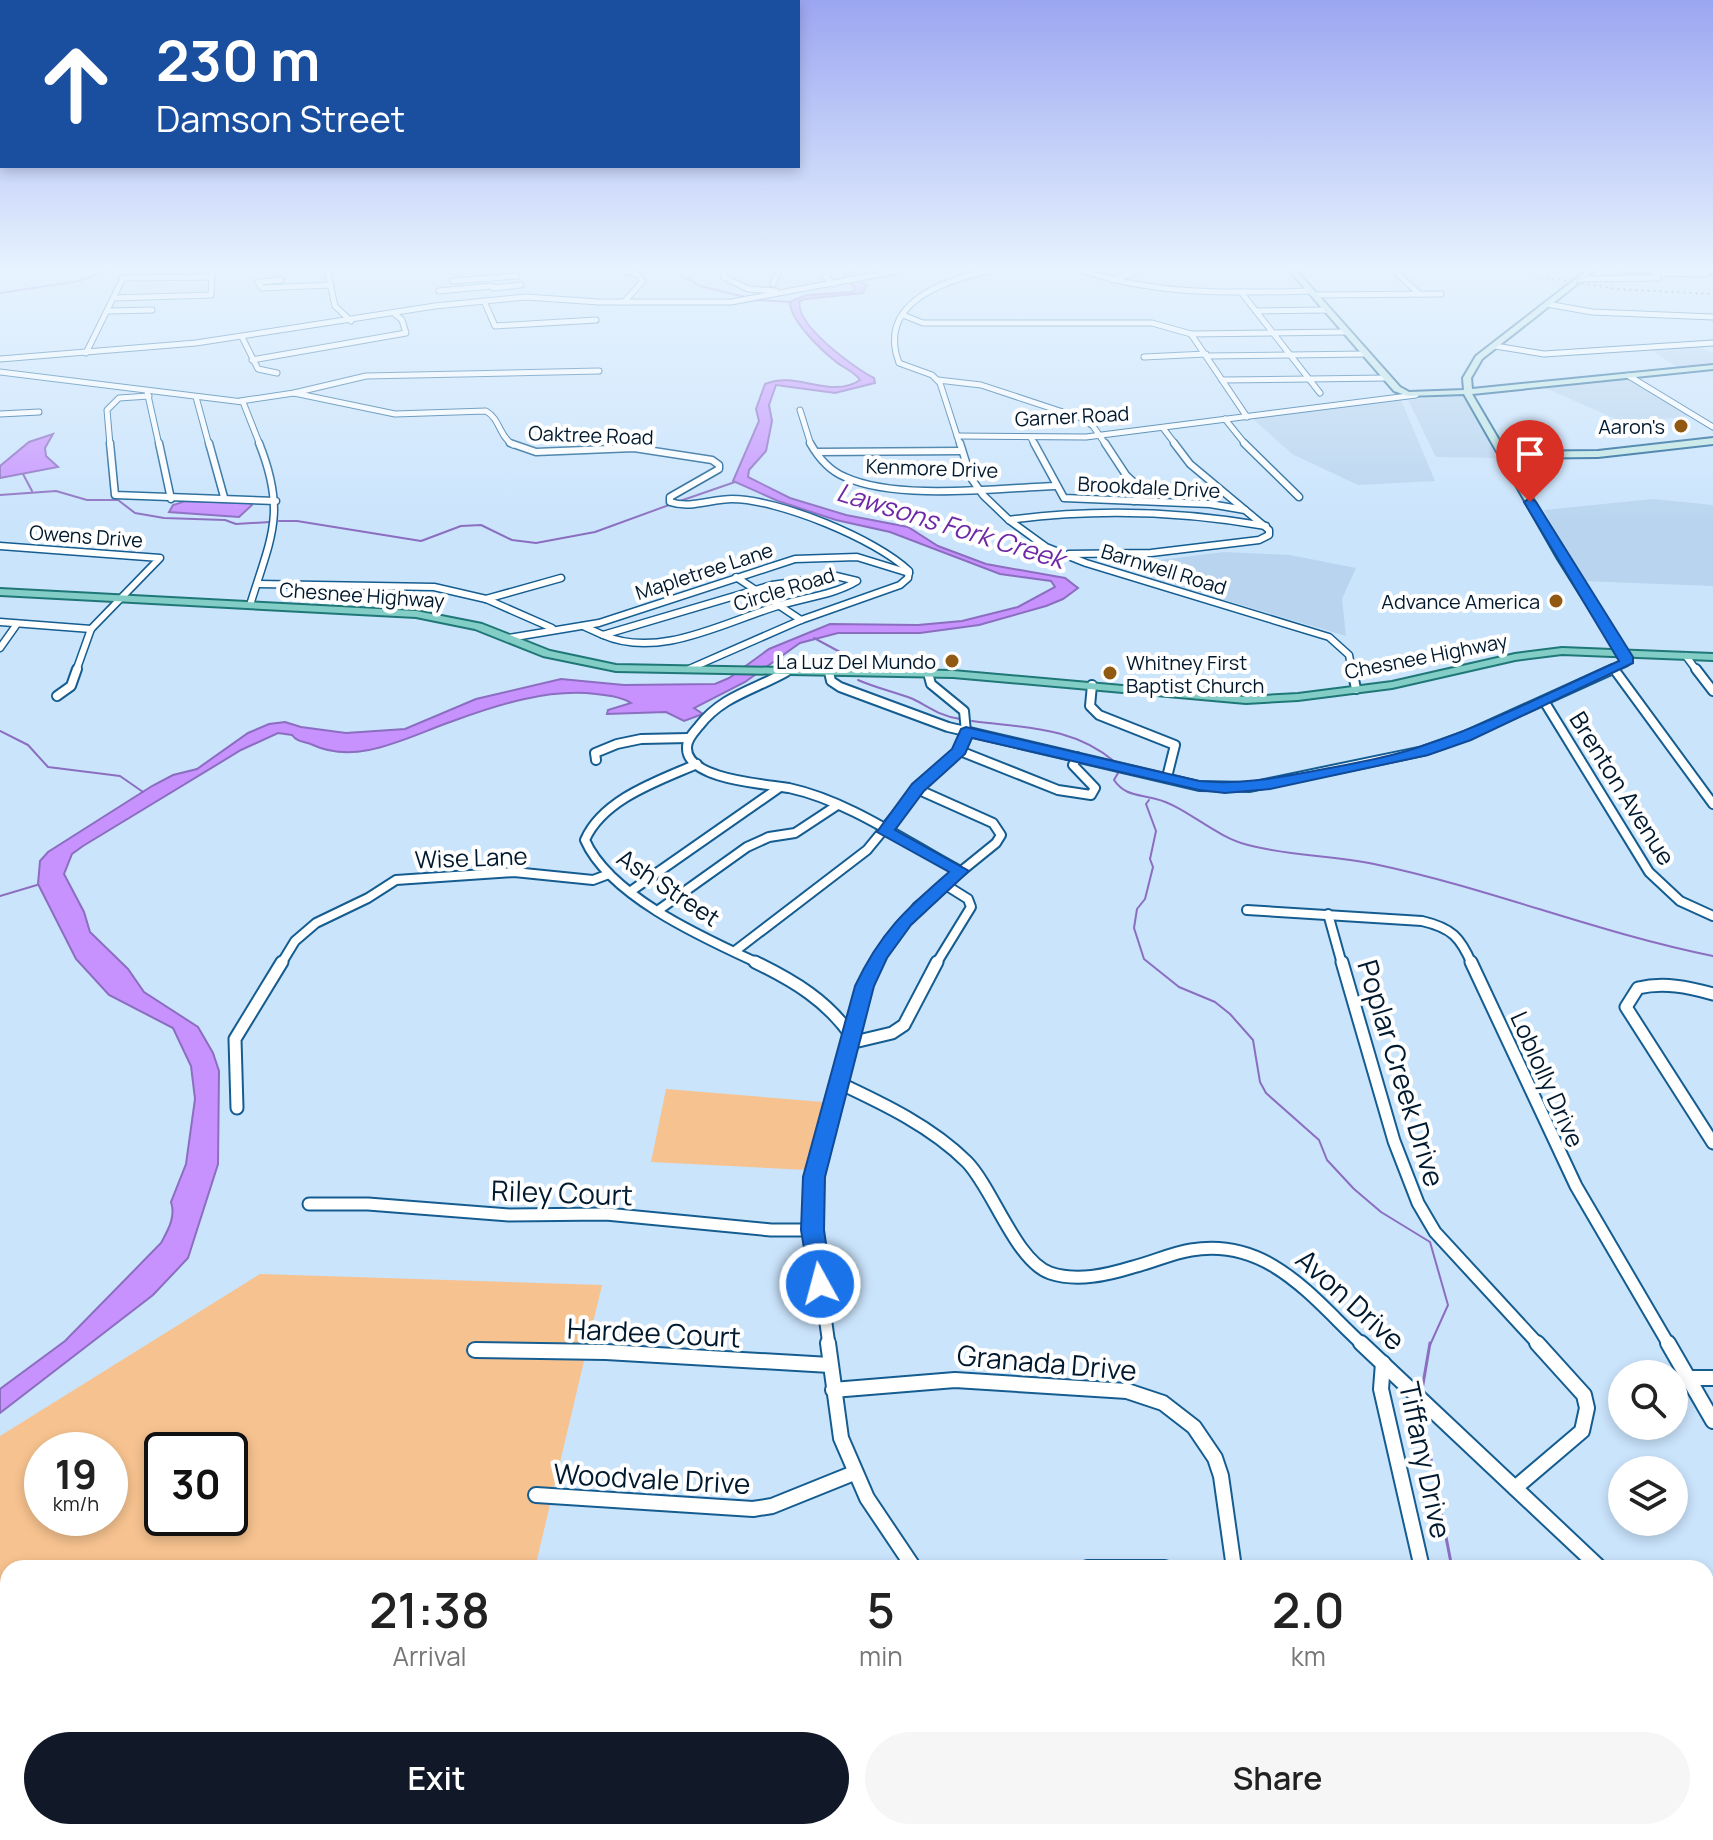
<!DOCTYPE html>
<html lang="en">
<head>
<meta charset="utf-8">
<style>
  body { margin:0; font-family:Manrope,sans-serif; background:#f6f6f6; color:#222; height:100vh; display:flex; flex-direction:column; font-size:30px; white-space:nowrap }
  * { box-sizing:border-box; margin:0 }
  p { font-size:26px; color:#767676 }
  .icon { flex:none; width:44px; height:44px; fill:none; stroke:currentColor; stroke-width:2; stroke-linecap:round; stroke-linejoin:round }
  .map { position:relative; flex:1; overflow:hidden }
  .side { position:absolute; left:0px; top:1560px; width:1714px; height:280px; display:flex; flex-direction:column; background:#fff; border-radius:24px 24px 0 0; box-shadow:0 4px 12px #0003 }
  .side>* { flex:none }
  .guide { position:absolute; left:0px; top:0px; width:800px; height:168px; box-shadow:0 4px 12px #0003; background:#1a4fa0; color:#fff; overflow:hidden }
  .buttons { position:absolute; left:1608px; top:1360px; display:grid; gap:16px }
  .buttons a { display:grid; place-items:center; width:80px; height:80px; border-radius:50%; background:#fff; box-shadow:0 4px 12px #0003; font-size:40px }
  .speed { position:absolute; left:24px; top:1432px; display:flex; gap:16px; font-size:40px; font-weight:700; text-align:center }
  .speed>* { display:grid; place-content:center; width:104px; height:104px; border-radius:50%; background:#fff; box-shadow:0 4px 12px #0003; line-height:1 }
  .speed small { font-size:20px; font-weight:400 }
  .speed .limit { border:4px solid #111; border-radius:12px; background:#fff; color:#111 }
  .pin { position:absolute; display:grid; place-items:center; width:68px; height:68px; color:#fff; margin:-82px -34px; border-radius:50% 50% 50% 0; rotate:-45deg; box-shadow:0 0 8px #0007 }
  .pin .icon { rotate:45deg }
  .me { position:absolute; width:88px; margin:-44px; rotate:353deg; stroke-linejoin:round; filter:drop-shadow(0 0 6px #0008) }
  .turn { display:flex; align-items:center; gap:28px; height:168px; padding:0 24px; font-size:36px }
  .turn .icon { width:104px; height:104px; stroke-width:2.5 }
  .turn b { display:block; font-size:56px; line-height:68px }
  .eta { display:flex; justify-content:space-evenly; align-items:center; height:136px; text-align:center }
  .eta b { font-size:48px; font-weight:600; line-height:56px }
  .primary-button { display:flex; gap:16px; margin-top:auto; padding:16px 24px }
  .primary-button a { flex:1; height:92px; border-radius:48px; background:#111827; color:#fff; font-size:32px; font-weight:600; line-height:92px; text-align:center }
  .primary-button a+a { background:#f6f6f6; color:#222 }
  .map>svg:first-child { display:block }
</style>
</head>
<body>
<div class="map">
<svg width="1713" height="1840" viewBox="0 0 1713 1840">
  <rect width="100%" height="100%" fill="#cae4fc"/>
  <g fill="#b8d4ee">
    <path d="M1700 346 1713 353V366L1681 370 1651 350Z"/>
    <path d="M1630 379 1690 416 1625 423 1545 388Z"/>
    <path d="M1454 395 1466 396 1497 458 1436 457 1408 400Z"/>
    <path d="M1401 400 1435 481 1358 485 1292 454 1251 417Z"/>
    <path d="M1653 499 1713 505V586L1582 581 1544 510Z"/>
    <path d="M1224 552 1290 555 1356 568 1342 599 1346 636 1151 578 1149 566 1152 561Z"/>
  </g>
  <g fill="#f6c28f" fill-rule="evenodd">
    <path d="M666 1089 823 1102V1115L807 1170 651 1162Z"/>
    <path d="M260 1274 602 1285 535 1568H8V1832H925L929 1840H0V1436ZM42 1450H110V1518H42ZM162 1450H230V1518H162Z"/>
  </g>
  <g fill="#c792fe" stroke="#8b6ec0" stroke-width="2">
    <path d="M845 270H855L853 279 867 285 863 293 806 299 800 301C794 324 854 368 874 378L875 383 835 393 776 385 769 405 772 421 766 451 749 470 748 477 790 498 846 515 908 527 938 546 986 564 1065 578 1078 588 1063 599 1046 606 979 625 920 633H838L800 643 745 682 694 708 703 714 684 721 666 712 607 714 608 710 631 703C622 697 607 695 596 694 549 688 497 705 453 721 409 736 358 766 313 745 304 741 298 743 292 735L278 733 241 750 83 846 72 854 64 874 84 912 90 932 128 969 144 992 198 1027 213 1053 219 1071 218 1164 188 1258 153 1295 0 1413V1389L65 1341 161 1243C168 1230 176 1217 171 1202L186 1164 195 1099 191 1066 173 1028 109 995 76 959 38 884 40 861 48 852 152 786 173 775 197 769 248 733 269 724 285 722 301 727 346 733 405 729 476 699 561 679 624 685 715 684 729 678 769 649 830 624 918 625 962 621 1018 607 1055 587 1051 581 1000 574 890 532 836 520 778 501 733 481 759 421 756 409 765 384C796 370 831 400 860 380 854 371 843 368 835 361 821 350 789 319 790 302L806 295 853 292 855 288 844 278Z"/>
    <path d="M53 434 45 448 46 456 58 467 0 478V466L29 442Z"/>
    <path d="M186 501 250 503 252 505 239 517 169 512 173 505Z"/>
  </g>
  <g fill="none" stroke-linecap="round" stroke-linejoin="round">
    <g stroke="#8b6ec0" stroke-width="2">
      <path d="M672 270 700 286 745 297"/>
      <path d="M0 293 79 281 110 270"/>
      <path d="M756 300 791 302"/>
      <path d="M23 474 32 491"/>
      <path d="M0 495 56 491 87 500H118L135 513 164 518 225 520 236 524 270 522"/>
      <path d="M680 501 735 482"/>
      <path d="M279 521H297L421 541 461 526 481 525 512 540 536 543 595 532 669 505"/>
      <path d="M814 638 853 659 848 667"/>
      <path d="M858 680C876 688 895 692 913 699 929 707 942 717 960 719"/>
      <path d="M972 721C1024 728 1073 726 1115 762"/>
      <path d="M0 731 28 745 48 767 120 776 143 792"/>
      <path d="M1118 773 1114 780C1125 796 1138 794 1156 799 1185 806 1215 837 1248 845 1289 856 1332 855 1374 864 1489 888 1598 933 1713 956"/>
      <path d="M1149 800 1146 804 1156 831 1150 859 1153 867 1145 899 1137 909 1134 928 1144 959 1179 987 1215 1002 1230 1014 1253 1040 1260 1082 1266 1093 1319 1140 1327 1160 1354 1189 1381 1212 1430 1242 1448 1305 1430 1345"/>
      <path d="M0 896 37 885"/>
    </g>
    <g stroke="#8b6ec0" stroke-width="3">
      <path d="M1422 1390 1430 1343"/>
      <path d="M1421 1408 1452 1568"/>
      <path d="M1433 1832V1840"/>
    </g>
    <defs>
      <g id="street-far4">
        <path d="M327 270 335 306 351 321"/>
        <path d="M623 270 638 275 643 281 624 302"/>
        <path d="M724 270V277L748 289 776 291"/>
        <path d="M829 270 825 276 833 284"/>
        <path d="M1081 270C1157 296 1232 293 1311 291"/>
        <path d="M1654 273 1707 274"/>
        <path d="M1399 275 1419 294"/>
        <path d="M1579 279 1658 278"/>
        <path d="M281 280 258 282 262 288 331 285"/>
        <path d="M1112 280 1141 270"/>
        <path d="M453 281 517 276"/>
        <path d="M773 284 779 270"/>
        <path d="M493 288 521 285"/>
        <path d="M439 291 492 286"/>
        <path d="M1241 292 1320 393"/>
        <path d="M1314 295 1441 294"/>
        <path d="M114 298 211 295 212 270"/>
        <path d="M484 301 495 326 596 320"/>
        <path d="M1547 304 1592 312 1713 317"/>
        <path d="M108 311 152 310"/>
        <path d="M1256 311 1327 310"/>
        <path d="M903 315 923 323H1152L1191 334 1345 332"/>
        <path d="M1191 334 1247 417"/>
        <path d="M242 337 258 369 277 373"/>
        <path d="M1495 346 1544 354 1713 343"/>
        <path d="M86 353 123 278 211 277"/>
        <path d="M1207 356 1365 354"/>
        <path d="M1144 357 1206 354"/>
        <path d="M0 359 196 343 435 306 526 297 599 302H731L902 270"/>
        <path d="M252 360 406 333 402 320 394 313"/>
        <path d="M0 372 243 402 260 445"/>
        <path d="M1629 376 1713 427"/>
        <path d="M938 380 981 385 1081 418 1093 426 1106 445"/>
        <path d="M1222 380 1386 378"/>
        <path d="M147 391 159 445"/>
        <path d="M294 393 395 414 486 411C500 419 499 436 513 445"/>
        <path d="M196 397 209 445"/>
        <path d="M240 401 294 393 366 376 599 371"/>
        <path d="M800 410 811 445"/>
        <path d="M0 414 39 412"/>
        <path d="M1225 419 1246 445"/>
        <path d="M1163 428 1176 445"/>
        <path d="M957 436 1086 437 1416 395"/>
        <path d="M1031 438 1035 445"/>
        <path d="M110 445 107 410 119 398 149 396"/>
        <path d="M960 445 940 383 932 375 899 363C876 302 945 280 993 270"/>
      </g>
      <g id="street-far3">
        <path d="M110 443 115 495 276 501"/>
        <path d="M159 443 171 499"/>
        <path d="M209 443 224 497"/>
        <path d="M510 443 536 452 634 448 712 460 719 465V469L670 497V502C691 509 711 499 732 499 778 499 876 539 909 571L908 578 900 585 801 620 689 669"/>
        <path d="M810 443C818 457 830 471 845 477 898 501 998 488 1056 486"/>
        <path d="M960 443 971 478 983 495 1009 520 1046 547 1086 563 1329 637 1349 655 1352 671"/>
        <path d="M1034 443 1064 498 1210 504 1245 510"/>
        <path d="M1105 443 1126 475 1141 489 1140 497 1134 501"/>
        <path d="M1244 443 1299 497"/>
        <path d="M818 452 961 451"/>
        <path d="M1009 520C1096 508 1180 511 1266 526"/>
        <path d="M0 546 160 558 91 629 76 671"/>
        <path d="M1069 554 1151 553 1259 540 1269 535V530L1190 464 1174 443"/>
        <path d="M836 576 857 581C834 595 806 597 781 605 726 621 660 660 603 635L772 585Z"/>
        <path d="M736 577 801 620"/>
        <path d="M258 584 434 587 486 599 552 628"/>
        <path d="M486 599 561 578"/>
        <path d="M250 605C271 537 287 513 259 443"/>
        <path d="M0 622 91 629"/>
        <path d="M583 626 603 635"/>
        <path d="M509 638 599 623 795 559 857 557 909 573"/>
        <path d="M0 648 17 624"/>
        <path d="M1686 656 1697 671"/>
        <path d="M1609 671 1626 663 1621 651"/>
      </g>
      <g id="street-far2">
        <path d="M1352 669 1356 689"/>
        <path d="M1614 669 1713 804"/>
        <path d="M1696 669 1713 691"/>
        <path d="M786 672C754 690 722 696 699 726 694 732 687 739 687 747 685 780 767 784 789 788 849 801 906 842 960 871"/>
        <path d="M829 672 831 681 840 687 948 727 1199 786 1250 787 1423 751 1465 736 1613 669"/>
        <path d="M1092 685 1090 706 1099 715 1175 745 1167 777"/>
        <path d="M57 696 71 686 77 669"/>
        <path d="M1544 701 1649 872 1680 901 1713 916"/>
        <path d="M960 751 1058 790 1091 795 1095 788 1073 765 1077 757"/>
        <path d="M596 760 595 753 617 744 641 739 689 738"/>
        <path d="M697 764C658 781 603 799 585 840 610 897 706 939 760 964"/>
        <path d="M631 891 780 787"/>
        <path d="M660 909 747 847 769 837 795 833 836 806"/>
        <path d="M1247 910 1422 921C1452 928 1460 937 1472 964"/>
        <path d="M1328 914 1342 964"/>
        <path d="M735 951 867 850 918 788 960 751 966 732 964 711 931 684 928 673"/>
        <path d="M281 964 295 941 316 923 368 898 396 880 514 872 593 880 609 874"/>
        <path d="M875 964 917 907 996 843 1001 835 993 823 917 789"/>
        <path d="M936 964 971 907 968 899 944 884"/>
      </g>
      <g id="street-far1">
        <path d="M755 962C794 981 828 1001 852 1037"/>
        <path d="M1342 962 1394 1141 1418 1203 1435 1232 1539 1345"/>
        <path d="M1471 962 1576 1186 1669 1345"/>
        <path d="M1713 994C1688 987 1664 982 1638 988L1626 1007 1713 1143"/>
        <path d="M850 1043 892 1033 904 1025 937 962"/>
        <path d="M839 1083C884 1104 932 1127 967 1162 993 1189 1016 1261 1050 1273 1077 1282 1107 1275 1133 1267 1153 1262 1172 1253 1191 1250 1269 1237 1312 1298 1363 1345"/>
        <path d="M237 1108 235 1039 282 962"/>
        <path d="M309 1204H368L509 1215 606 1214 771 1230H813"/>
        <path d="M829 1345 813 1230 814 1177 865 986 876 962"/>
      </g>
      <g id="street">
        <path d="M828 1343 841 1438 867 1498 914 1568"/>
        <path d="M1361 1343 1600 1568"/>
        <path d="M1668 1343 1713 1421"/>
        <path d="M475 1350 606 1352 830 1365"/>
        <path d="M1383 1363 1381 1389 1422 1568"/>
        <path d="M1685 1378H1713"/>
        <path d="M833 1390 955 1380 1127 1391 1163 1403 1194 1427 1215 1458 1221 1476 1234 1568"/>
        <path d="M1515 1488 1582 1431 1587 1408 1584 1395 1537 1343"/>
        <path d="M536 1495 753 1509 772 1506 854 1473"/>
        <path d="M1087 1568H1165"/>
        <path d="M1706 1671 1713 1678"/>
        <path d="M1094 1832 1099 1840"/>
        <path d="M1539 1832 1541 1840"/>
        <path d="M1257 1840 1259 1832"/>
      </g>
      <g id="secondary">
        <path d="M1289 270H1296L1400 387 1409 392 1464 390 1463 378 1476 356 1587 270H1595L1482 359 1471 378 1472 389 1713 365V369L1472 394 1506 452 1598 451 1713 438V444L1598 457 1509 458 1568 559 1626 651 1625 653H1617L1558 559 1464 394 1408 396 1394 391Z"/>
        <path d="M1619 270H1713V273L1622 272Z"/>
      </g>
      <path id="primary" d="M0 589 416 611 482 624 550 651 616 665 953 671 1246 697 1298 694 1392 682 1515 654 1562 648 1713 654V660L1562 654 1515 660 1392 688 1298 700 1246 703 953 677 616 671 543 656 475 629 416 617 0 595Z"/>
    </defs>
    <use href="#street-far4" stroke="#155d90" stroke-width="7"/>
    <use href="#street-far3" stroke="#155d90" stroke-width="9"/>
    <use href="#street-far2" stroke="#155d90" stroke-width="12"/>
    <use href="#street-far1" stroke="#155d90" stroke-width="15"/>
    <use href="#street" stroke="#155d90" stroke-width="18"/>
    <use href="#secondary" stroke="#155d90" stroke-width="4"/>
    <use href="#primary" stroke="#1f7877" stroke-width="4"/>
    <use href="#street-far4" stroke="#fff" stroke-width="5"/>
    <use href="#street-far3" stroke="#fff" stroke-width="6"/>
    <use href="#street-far2" stroke="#fff" stroke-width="8"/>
    <use href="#street-far1" stroke="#fff" stroke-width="11"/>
    <use href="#street" stroke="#fff" stroke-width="14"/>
    <use href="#secondary" fill="#c1e6e2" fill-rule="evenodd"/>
    <use href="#primary" fill="#82cdc5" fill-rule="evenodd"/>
    <path stroke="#3d566c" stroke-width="2" stroke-dasharray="2 4" stroke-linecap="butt" d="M1499 270 1617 289 1713 294"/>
  </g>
  <linearGradient id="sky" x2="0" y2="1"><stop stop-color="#9ba6f1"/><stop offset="0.51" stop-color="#e7f3fe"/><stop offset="1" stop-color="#e7f3fe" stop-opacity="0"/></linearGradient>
  <rect width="1713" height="528" fill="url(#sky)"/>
  <path fill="#1a73e8" stroke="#114b97" stroke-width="2" d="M1530 498 1536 502 1633 657V663L1471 740 1428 755 1270 789 1225 793 1199 790 972 738 965 754 924 791 895 830 969 871 911 925 887 958 874 986 825 1177 824 1230 832 1284 828 1291 820 1294 811 1291 801 1230 803 1177 855 986C880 933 905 910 949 872L877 832 912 784 952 749 961 729 966 727 1199 781C1239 785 1276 778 1314 771 1350 764 1388 758 1422 746 1489 724 1554 690 1619 661L1524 502Z"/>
  <g fill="#915912" stroke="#fff" stroke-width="3">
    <circle cx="1681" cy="426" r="8"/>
    <circle cx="1556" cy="601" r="8"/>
    <circle cx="952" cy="661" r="8"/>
    <circle cx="1110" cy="673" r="8"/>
  </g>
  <g text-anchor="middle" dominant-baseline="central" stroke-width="8" stroke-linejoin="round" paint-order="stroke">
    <g font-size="20" fill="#00192e" stroke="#fff">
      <text transform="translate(1072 416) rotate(-3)">Garner Road</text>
      <text transform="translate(591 435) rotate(2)">Oaktree Road</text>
      <text transform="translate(932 468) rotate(2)">Kenmore Drive</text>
      <text transform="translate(1149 487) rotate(3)">Brookdale Drive</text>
      <text transform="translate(86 536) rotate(4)">Owens Drive</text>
      <text transform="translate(1164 569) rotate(17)">Barnwell Road</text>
      <text transform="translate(704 571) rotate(-18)">Mapletree Lane</text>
      <text transform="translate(784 589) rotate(-17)">Circle Road</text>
      <text transform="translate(362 595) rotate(4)">Chesnee Highway</text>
      <text transform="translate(1426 656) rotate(-11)">Chesnee Highway</text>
    </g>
    <g font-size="20" fill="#00192e" stroke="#fff" text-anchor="end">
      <text x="1665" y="426">Aaron's</text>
      <text x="1540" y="601">Advance America</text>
      <text x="936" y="661">La Luz Del Mundo</text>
      <text x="1126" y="662" text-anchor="start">Whitney First<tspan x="1126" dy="23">Baptist Church</tspan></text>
    </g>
    <g font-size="24" fill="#00192e" stroke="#fff">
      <text transform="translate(1623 788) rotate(58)">Brenton Avenue</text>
      <text transform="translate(471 857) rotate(-2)">Wise Lane</text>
      <text transform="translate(669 887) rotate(34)">Ash Street</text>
      <text transform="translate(1548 1079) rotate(66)">Loblolly Drive</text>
    </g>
    <g font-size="26" font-style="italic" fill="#6f28a5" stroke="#fff">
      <text transform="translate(951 525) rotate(17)">Lawsons Fork Creek</text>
    </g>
    <g font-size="28" fill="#00192e" stroke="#fff">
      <text transform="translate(1402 1073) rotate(73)">Poplar Creek Drive</text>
      <text transform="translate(562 1192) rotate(2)">Riley Court</text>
      <text transform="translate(1351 1299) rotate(42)">Avon Drive</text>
      <text transform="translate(654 1332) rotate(3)">Hardee Court</text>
      <text transform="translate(1047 1362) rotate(5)">Granada Drive</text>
      <text transform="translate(1426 1460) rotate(78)">Tiffany Drive</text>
      <text transform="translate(652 1478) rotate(3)">Woodvale Drive</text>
    </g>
  </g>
</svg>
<div class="buttons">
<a><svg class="icon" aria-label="search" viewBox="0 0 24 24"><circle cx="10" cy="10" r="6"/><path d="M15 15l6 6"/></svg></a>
<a><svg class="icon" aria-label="layers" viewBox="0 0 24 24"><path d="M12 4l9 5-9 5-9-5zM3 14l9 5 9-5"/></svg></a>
</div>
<div class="speed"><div>19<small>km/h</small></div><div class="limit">30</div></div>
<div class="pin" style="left:1530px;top:502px;background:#d93025"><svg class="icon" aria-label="arrive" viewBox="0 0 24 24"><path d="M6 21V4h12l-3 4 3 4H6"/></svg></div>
<svg class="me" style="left:820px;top:1284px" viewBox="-20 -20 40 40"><circle r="17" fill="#1a73e8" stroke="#fff" stroke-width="3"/><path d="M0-11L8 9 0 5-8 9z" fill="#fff"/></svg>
<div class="guide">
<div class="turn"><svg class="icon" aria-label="ahead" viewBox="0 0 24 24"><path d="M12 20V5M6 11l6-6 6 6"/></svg><div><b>230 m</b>Damson Street</div></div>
</div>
<section class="side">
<div class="eta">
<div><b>21:38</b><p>Arrival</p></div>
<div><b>5</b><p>min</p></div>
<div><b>2.0</b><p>km</p></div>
</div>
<div class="primary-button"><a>Exit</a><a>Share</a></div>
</section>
</div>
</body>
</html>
